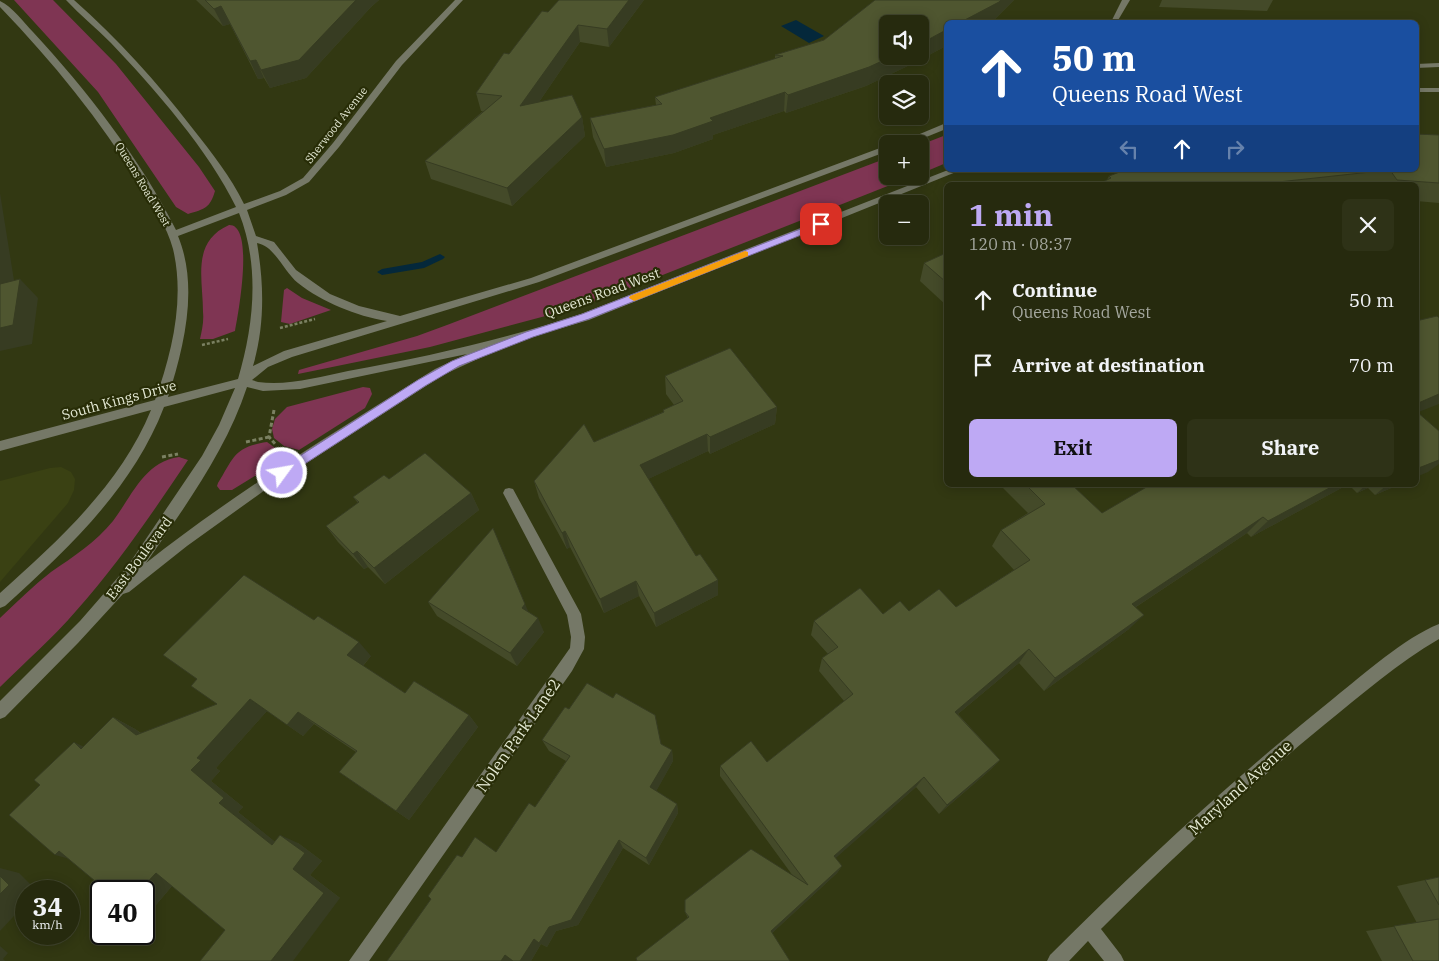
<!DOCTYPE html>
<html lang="en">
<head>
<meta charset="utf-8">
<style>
  body { margin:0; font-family:"IBM Plex Serif",serif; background:#2e3217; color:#f1f3f6; height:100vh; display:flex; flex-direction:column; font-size:19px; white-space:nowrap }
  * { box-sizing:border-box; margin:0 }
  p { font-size:16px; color:#a4a79e }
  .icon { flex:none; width:28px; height:28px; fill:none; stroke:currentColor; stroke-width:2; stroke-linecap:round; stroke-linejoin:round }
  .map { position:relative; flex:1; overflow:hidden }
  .panel { position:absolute; left:944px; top:182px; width:475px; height:305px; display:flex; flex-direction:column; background:#262a0e; border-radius:8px; box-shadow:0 2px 12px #0003,0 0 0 1px #42462e }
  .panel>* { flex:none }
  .banner { position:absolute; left:944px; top:20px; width:475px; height:152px; border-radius:8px; box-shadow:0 2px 12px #0003,0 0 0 1px #42462e; background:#1a4fa0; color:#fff; overflow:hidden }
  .controls { position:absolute; left:879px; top:15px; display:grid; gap:10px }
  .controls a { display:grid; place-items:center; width:50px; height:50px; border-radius:8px; background:#262a0e; box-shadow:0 2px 12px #0003,0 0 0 1px #42462e; font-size:25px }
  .speed { position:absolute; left:15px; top:880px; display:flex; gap:10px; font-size:25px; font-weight:700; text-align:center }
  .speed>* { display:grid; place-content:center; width:65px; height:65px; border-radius:50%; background:#262a0e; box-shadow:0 2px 12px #0003,0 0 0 1px #42462e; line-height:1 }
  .speed small { font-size:12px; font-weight:400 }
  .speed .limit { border:2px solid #111; border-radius:8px; background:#fff; color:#111 }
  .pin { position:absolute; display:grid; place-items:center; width:42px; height:42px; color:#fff; margin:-21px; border-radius:10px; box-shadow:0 2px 8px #0006 }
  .me { position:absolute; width:55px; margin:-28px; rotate:58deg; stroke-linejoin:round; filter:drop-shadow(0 0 4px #0008) }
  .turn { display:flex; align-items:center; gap:18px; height:105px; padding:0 25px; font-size:22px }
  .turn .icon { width:65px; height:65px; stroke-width:2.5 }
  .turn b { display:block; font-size:35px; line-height:42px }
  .lanes { display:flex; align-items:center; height:48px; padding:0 25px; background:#0003; justify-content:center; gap:25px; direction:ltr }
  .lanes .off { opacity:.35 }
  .round { display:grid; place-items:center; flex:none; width:52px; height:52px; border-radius:8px; background:#2e3217 }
  .summary { display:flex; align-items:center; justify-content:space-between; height:85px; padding:0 25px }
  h1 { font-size:30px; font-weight:700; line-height:38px; color:#bea9f4 }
  .button { display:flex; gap:10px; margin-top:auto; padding:10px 25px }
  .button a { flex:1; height:58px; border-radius:8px; background:#bea9f4; color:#111; font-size:20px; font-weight:700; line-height:58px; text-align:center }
  .button a+a { background:#2e3217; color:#f1f3f6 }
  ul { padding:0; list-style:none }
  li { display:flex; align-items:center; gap:15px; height:65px; padding:0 25px }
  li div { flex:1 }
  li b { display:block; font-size:19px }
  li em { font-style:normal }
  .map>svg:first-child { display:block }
</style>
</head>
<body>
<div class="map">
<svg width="1439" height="961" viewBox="0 0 1439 961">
  <rect width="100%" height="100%" fill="#323812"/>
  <path fill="#3a4113" d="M61 467 71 472 75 479 74 490 68 503 0 582V481L50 468Z"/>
  <g fill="#7f3553">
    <path d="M14 0H53L116 64 199 167 215 191C210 208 205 209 188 214L176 207 98 92Z"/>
    <path d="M946 135V163L920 174V145Z"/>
    <path d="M887 158 888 176H913L607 297 568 310 430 347 298 374 299 370 417 336 447 325Z"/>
    <path d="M229 225C255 224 238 315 235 331L213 339H200C202 330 204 321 203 312 203 279 191 242 229 225Z"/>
    <path d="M287 288 302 298 331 310 290 324 281 322 284 290Z"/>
    <path d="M363 387 370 388 372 394 365 408 299 450 284 446 274 438 272 429 275 419 287 407Z"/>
    <path d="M267 442 278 450 276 463 232 490H220L217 486 218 483C234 457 234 447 267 442Z"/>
    <path d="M179 457 188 460C153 512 118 564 76 611 53 638 25 662 0 687V618C17 602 33 586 51 572 73 557 96 542 113 521 132 496 144 462 179 457Z"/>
  </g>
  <path fill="#04283b" d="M796 20 824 36 809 43 781 26Z"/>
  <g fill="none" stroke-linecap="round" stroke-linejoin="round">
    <path fill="#04283b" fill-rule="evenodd" d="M440 254 445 257 443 259 424 268 382 275 377 272 382 269 422 262Z"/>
    <g stroke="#7b8162" stroke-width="2.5" stroke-dasharray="3 2" stroke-linecap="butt">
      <path d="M280 328 315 319"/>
      <path d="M202 345 228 339"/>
    </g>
    <g stroke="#7b8162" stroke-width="3" stroke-dasharray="4 2.5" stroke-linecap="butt">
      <path d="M274 410 269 437 276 445"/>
      <path d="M246 442 269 437"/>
      <path d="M162 457 178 454"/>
    </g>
    <g fill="#757867" fill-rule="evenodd">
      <path d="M66 0H74C118 39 157 82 193 129 212 153 231 177 244 204L280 191 303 178 333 143 396 61 455 0H463L402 65 339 147 309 182 286 195 247 210 256 236 274 242 296 270 330 294 359 306 400 316 531 278 888 145V151L539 282 292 357 268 367 252 380 258 382C288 386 319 377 348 371 427 357 505 339 581 314L948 170H961L589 320 481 351 484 354 482 357 443 375 265 490 187 546 129 592 123 594 78 643 5 717 0 719V701L80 621 127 567 202 456 219 425 235 388 164 407C133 488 68 549 5 606L0 608V593C58 541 121 484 151 410L0 451V441L155 400C172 353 185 299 173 249 167 226 152 205 140 185 100 120 53 62 0 7V1C12 6 24 23 33 32 85 88 142 161 176 230L236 207C209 151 154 88 111 43 96 28 80 15 66 0ZM239 213C260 266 254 325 238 379L168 397C184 347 199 287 178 236ZM257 243C275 246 284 272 298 283 322 302 356 316 387 321L284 351 253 366C265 325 264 284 257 243ZM467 354 435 369C337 431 237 491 146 563 184 508 226 451 247 387L263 391 300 389Z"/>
      <path d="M1122 0H1130L1117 22H1111Z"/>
      <path d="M1439 63V67L1416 68V64Z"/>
      <rect x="1416" y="88" width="23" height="4"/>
      <path d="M946 123V129L909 144H896Z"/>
      <path d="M509 488 513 489 581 614 585 637 584 649 572 671 369 961H349L570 648 571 637 567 615 503 493 505 489Z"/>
      <path d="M1439 624V639C1398 663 1361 695 1324 725 1246 789 1172 858 1101 929L1121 955 1124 961H1104L1088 941 1069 961H1047L1050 955C1140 865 1234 778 1334 698 1364 674 1404 638 1439 624Z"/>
    </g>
  </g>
  <g fill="#444a29" fill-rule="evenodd">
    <path d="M196 0H379L371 7 306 78 270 88 264 78 258 79 230 24 223 26Z"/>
    <path d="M559 0H644L609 47 580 42 539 102 582 117 585 136 512 206 431 179 425 161 483 111H481L476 93Z"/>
    <path d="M875 0H1014L994 20 990 22H946V46L914 63 866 86 786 113 784 111 713 135V139L674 153 606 167 593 137 590 118 656 105 655 97 775 59V55L824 40ZM888 24H920V56H888Z"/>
    <path d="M1162 0H1273L1267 11 1159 7Z"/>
    <path d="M1439 135V203L1416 201V185H1096L1107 180 1109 176Z"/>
    <path d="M946 253V305L920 281 924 263Z"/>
    <path d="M665 376 777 407 775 424 710 454 708 451 648 479 718 595 656 627 639 596 604 613 570 547 567 549 539 498 534 481 594 442 663 412V410L674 405 666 394Z"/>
    <path d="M389 479 471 493 479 510 385 584 368 567 364 569 338 542 326 526 358 503 353 497Z"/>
    <path d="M1000 485H1072L1102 513 1347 485 1251 537 1247 533 1136 607 1129 629 1044 691 1019 663 958 714 1000 760 990 770 939 814 916 787 835 858 842 866 837 873 772 933 688 918 685 912 793 876 720 776V766L767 762 844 701 819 671 822 658 828 654 811 635 814 621 956 607 1014 570 992 546 1001 530 1028 513Z"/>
    <path d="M1349 485H1398L1375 495 1368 488 1357 493Z"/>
    <path d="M428 602 529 612 544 632 517 666 437 616Z"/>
    <path d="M371 656 363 666 405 693 469 715 478 727 409 820 339 772 356 752 314 724 303 736 267 711 216 768 220 771 211 781 243 807 238 812 275 842 298 843 322 861 310 875 340 898 225 930 172 886 150 912 40 785 83 747 113 717 135 729 141 733Z"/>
    <path d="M542 740 661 744 672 750 673 761 656 791 677 804 678 813 649 865 623 848 578 925 556 931 547 947 541 944 531 961H513L462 857 496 852 535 807 566 761 549 751Z"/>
    <path d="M1439 877V961H1382L1366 931 1417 923 1397 886Z"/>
  </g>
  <g fill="#373c22">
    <path d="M356 0H379L371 7 306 78 270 88 261 70Z"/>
    <path d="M629 0H644L609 47 607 29Z"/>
    <path d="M1001 0H1014L994 20 990 22H961Z"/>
    <path d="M221 6 230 24 223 26 214 9Z"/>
    <path d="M578 25 580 42 524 124 520 106Z"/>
    <path d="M946 30V46L914 63 866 86 786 113 788 95 893 56H920V44Z"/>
    <path d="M256 60 264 78 258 79 250 61Z"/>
    <path d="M785 92 784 111 713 135V139L674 153 606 167 604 149 710 118Z"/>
    <path d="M582 117 585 136 512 206 507 188Z"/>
    <path d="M0 193 17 299 20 279 38 298 32 344 0 351Z"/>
    <path d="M1439 394V404L1416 413V404Z"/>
    <path d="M777 407 775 424 710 454V437Z"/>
    <path d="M707 434 708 451 642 482 640 465Z"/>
    <path d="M1439 460V464L1428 472 1416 477V469Z"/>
    <path d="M1335 485H1347L1251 537 1268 521Z"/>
    <path d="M1366 485H1371L1368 488 1357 493Z"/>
    <path d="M1387 485H1398L1375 495Z"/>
    <path d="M471 493 479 510 385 584 374 568Z"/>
    <path d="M1263 517 1247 533 1119 618 1132 604Z"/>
    <path d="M565 531 570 547 567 549 562 533Z"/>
    <path d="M500 544 531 618 522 608Z"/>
    <path d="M357 551 368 567 364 569 353 554Z"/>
    <path d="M718 580V595L656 627 654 613Z"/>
    <path d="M636 581 639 596 604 613 600 599Z"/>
    <path d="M1144 615 1129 629 1044 691 1055 678Z"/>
    <path d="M538 618 544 632 517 666 510 653Z"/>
    <path d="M359 642 371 656 360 669 347 655Z"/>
    <path d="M1029 649 1019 663 947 723 955 712Z"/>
    <path d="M250 699 267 711 216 768 220 771 211 781 243 807 238 812 289 853 272 845 219 803 191 770 197 758Z"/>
    <path d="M298 712 314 724 303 736 287 725Z"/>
    <path d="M469 715 478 727 409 820 396 811Z"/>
    <path d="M113 717 135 729 157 746 136 735Z"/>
    <path d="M74 742 97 753 81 749Z"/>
    <path d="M672 750 673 761 653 797 650 787Z"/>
    <path d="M1000 760 990 770 939 814 947 805Z"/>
    <path d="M924 777 916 787 829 864 834 856Z"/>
    <path d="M677 804 678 813 649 865 646 858Z"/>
    <path d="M280 835 298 843 322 861 310 875 340 898 293 961H271L293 869Z"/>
    <path d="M619 840 623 848 578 925 556 931 547 947 541 944 531 961H520L534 939 549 927Z"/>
    <path d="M59 851 81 862 55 855Z"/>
    <path d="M842 866 837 873 769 936 771 931Z"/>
    <path d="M0 868 19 873 37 891H26V903L0 931Z"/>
    <path d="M156 873 178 879 150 912 144 911V891H139Z"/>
    <path d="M0 946 8 953 3 959 5 961H0Z"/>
    <path d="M505 955 514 958 512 961H501Z"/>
  </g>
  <g fill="#4f5630" stroke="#373c22">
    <path d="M205 0H356L299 60 261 70 256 60 250 61 221 6 214 9Z"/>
    <path d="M559 0H629L607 29 578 25 520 106 572 95 582 117 507 188 425 161 502 96 476 93 504 53 509 54 542 11 548 12Z"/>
    <path d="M875 0H1001L999 2 961 22H946V30L920 44V24H888V56H893L869 67 788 95 785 92 710 118 713 121 673 135 604 149 590 118 662 104 655 97 783 56 775 55 824 40Z"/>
    <path d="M1416 134 1439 135V183L1397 180 1390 170H1416Z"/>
    <path d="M1125 170H1389L1269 183 1272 185H1096L1111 178 1109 176Z"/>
    <path d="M946 253V282L924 263Z"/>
    <path d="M20 279 13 325 0 328V284Z"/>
    <path d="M1437 316 1439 318V394L1416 404V321Z"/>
    <path d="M730 348 777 407 710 437 707 434 640 465 696 556 700 554 718 580 654 613 636 581 600 599 565 531 562 533 534 481 584 424 594 442 664 412 663 410 683 401 665 376Z"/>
    <path d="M1416 411 1439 431V460L1416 469Z"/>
    <path d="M425 453 471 493 374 568 357 551 353 554 326 526 359 502 353 497 384 475 389 479Z"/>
    <path d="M1026 485H1072L1102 513 1150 485H1335L1268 521 1263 517 1132 604 1144 615 1055 678 1029 649 955 712 1000 760 947 805 924 777 834 856 842 866 771 931 790 961H637L636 958 689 917 685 912V900L751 849 808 885 720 766 751 741 767 762 853 694 822 658 838 647 814 621 860 588 883 614 900 601 909 611 939 589 956 607 1030 560 1001 530 1045 504Z"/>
    <path d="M493 528 525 604 522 608 538 618 510 653 428 602Z"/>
    <path d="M244 575 314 620 318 616 359 642 347 655 405 693 414 681 469 715 396 811 339 772 357 751 298 712 287 725 250 699 197 758 201 760 191 770 224 798 219 803 272 845 280 835 305 853 293 869 324 893 271 961H200L225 930 156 873 139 891H107L59 851 55 855 9 815 40 785 34 780 74 742 81 749 113 717 136 735 217 704 191 686 197 679 163 655Z"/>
    <path d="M587 683 613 698 616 693 655 715 661 744 672 750 650 787 677 804 646 858 619 840 571 920 549 927 539 943 534 939 520 961H513L505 955 501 961H387L431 899 428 896 457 855 462 857 475 837 496 852 529 803 535 807 570 756 542 740 565 707 569 709Z"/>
    <path d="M0 876 9 885 0 894Z"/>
    <path d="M1439 877V905L1425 880Z"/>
    <path d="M1439 919V961H1413L1394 926Z"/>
  </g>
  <path fill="#bea9f4" stroke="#7c6e9f" d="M821 221 824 222V226L589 319 533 337 459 366 425 386 286 476 282 478 276 473 278 470 418 380 452 361 526 332 582 314Z"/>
  <path fill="#f59e0b" d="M745 251 748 252V256L637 300 634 301 629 298 630 296Z"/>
  <g text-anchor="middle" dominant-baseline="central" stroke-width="4.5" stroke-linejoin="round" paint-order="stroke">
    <g font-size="11" fill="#e4e9d4" stroke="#282d07">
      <text transform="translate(336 125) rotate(-52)">Sherwood Avenue</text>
      <text transform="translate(143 184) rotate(59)">Queens Road West</text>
    </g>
    <g font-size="14" fill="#e4e9d4" stroke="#282d07">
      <text transform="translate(602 293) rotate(-20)">Queens Road West</text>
      <text transform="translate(119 400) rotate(-15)">South Kings Drive</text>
      <text transform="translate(139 558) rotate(-53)">East Boulevard</text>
    </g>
    <g font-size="16" fill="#e4e9d4" stroke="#282d07">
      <text transform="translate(518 735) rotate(-55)">Nolen Park Lane2</text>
      <text transform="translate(1240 787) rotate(-42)">Maryland Avenue</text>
    </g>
  </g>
</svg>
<div class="controls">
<a><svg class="icon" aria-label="sound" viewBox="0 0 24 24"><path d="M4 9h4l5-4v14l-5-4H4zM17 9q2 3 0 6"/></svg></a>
<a><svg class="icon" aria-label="layers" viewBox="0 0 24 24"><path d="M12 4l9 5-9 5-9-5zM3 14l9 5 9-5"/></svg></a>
<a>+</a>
<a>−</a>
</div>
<div class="speed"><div>34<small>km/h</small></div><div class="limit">40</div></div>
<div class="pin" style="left:821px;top:224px;background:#d93025"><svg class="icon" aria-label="arrive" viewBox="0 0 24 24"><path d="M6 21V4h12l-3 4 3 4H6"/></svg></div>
<svg class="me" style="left:282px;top:473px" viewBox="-20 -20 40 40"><circle r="17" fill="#bea9f4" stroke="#fff" stroke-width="3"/><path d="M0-11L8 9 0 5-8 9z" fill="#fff"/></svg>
<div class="banner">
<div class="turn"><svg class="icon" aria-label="ahead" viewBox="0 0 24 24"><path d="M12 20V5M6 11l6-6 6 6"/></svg><div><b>50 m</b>Queens Road West</div></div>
<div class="lanes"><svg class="icon off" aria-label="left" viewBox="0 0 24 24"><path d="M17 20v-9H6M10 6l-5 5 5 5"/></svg><svg class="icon" aria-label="ahead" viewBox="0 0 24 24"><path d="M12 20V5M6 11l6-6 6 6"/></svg><svg class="icon off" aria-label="right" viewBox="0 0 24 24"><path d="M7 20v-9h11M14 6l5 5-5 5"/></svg></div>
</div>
<section class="panel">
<div class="summary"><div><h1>1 min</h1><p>120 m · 08:37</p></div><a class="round"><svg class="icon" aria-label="close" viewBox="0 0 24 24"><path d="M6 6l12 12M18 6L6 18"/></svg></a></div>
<ul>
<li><svg class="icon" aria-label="ahead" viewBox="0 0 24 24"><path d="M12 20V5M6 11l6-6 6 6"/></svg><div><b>Continue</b><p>Queens Road West</p></div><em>50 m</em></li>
<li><svg class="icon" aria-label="arrive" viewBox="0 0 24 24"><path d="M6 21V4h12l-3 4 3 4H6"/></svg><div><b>Arrive at destination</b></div><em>70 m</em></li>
</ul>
<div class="button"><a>Exit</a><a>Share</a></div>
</section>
</div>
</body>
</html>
